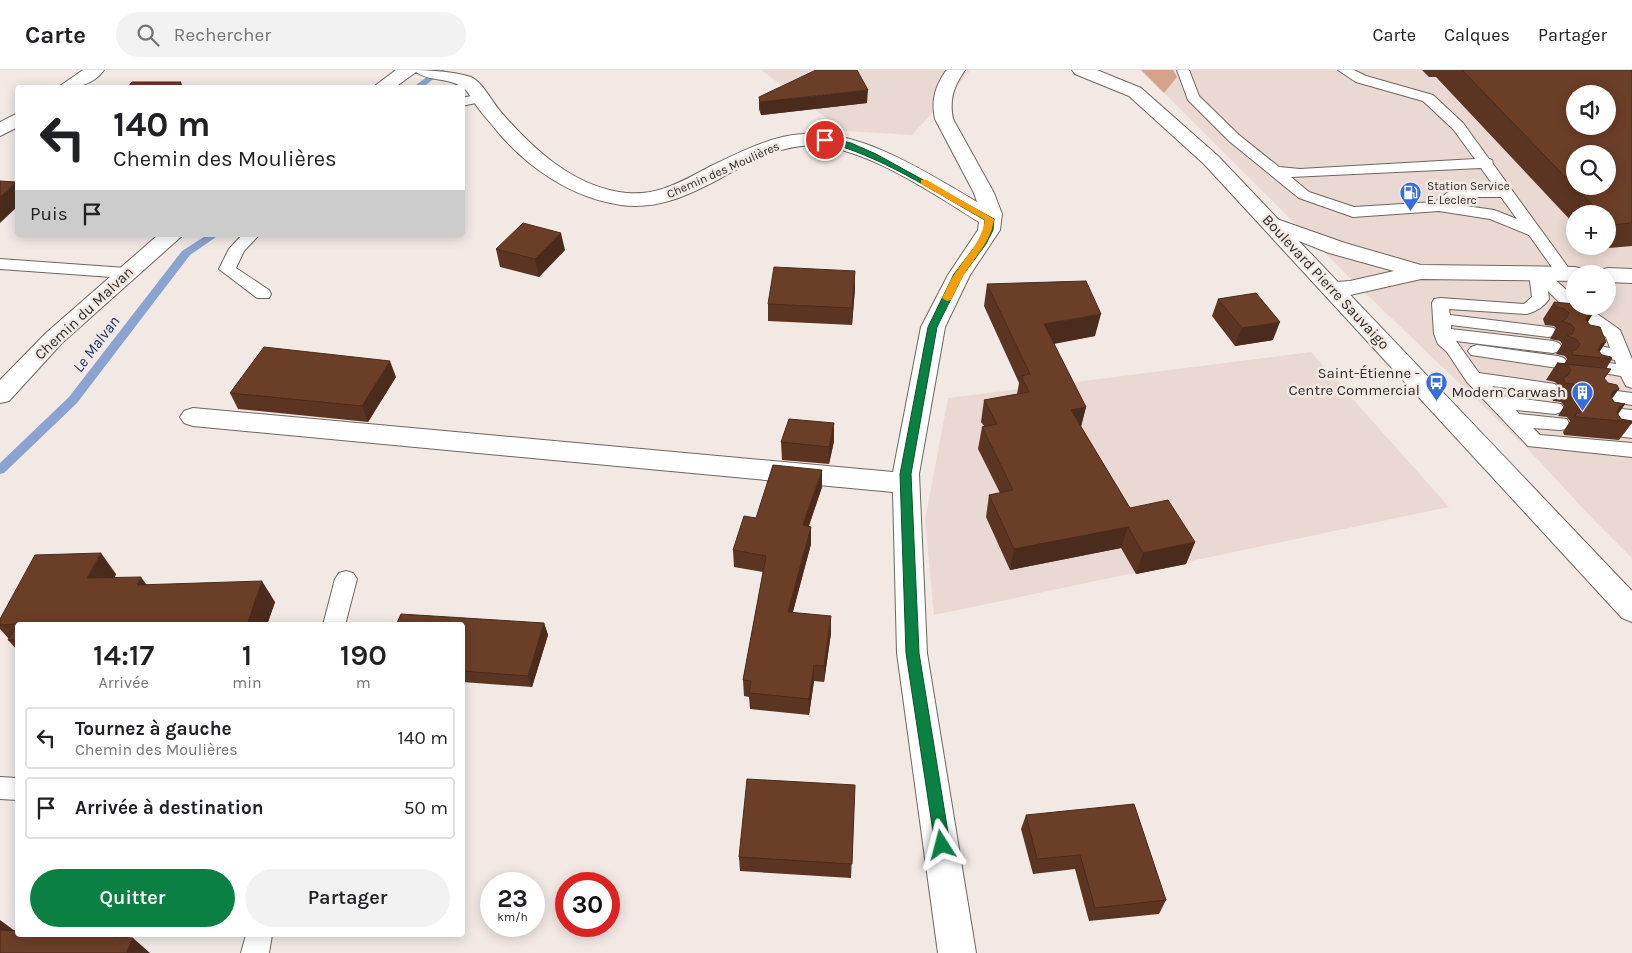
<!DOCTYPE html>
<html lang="fr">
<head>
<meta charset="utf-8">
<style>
  body { margin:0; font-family:Karla,sans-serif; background:#f2f2f2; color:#202124; height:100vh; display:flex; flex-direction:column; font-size:19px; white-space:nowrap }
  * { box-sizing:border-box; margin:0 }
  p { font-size:16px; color:#757577 }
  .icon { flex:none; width:28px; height:28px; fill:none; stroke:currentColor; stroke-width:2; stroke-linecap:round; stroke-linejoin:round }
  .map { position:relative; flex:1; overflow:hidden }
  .details { position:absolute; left:15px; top:552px; width:450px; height:315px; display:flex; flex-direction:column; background:#fff; border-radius:5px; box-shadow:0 2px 12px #0003 }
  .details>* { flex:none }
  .top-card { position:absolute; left:15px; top:15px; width:450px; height:152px; border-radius:5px; box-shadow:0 2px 12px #0003; background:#fff; color:#202124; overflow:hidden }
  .fabs { position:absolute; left:1566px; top:15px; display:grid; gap:10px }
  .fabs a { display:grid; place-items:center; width:50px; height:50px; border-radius:50%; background:#fff; box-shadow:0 2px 12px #0003; font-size:25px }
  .speed { position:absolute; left:480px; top:802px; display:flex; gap:10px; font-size:25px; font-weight:700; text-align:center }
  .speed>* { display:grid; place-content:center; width:65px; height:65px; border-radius:50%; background:#fff; box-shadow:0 2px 12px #0003; line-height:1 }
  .speed small { font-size:12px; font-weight:400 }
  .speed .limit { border:8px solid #d22; background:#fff; color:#111 }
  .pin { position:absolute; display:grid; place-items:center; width:42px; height:42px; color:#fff; margin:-21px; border:2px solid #fff; border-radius:50%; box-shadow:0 1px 5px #0007 }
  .me { position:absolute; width:55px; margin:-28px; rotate:351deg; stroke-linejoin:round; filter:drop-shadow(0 0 4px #0008) }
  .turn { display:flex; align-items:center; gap:18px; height:105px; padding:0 15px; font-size:22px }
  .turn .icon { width:65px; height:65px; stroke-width:2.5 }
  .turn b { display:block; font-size:35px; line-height:42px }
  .then { display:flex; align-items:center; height:48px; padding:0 15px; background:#0003; gap:10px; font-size:19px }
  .eta { display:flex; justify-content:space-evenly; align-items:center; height:85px; text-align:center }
  .eta b { font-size:30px; font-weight:600; line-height:35px }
  .primary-button { display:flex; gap:10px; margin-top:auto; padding:10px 15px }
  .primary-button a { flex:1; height:58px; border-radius:30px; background:#0b8043; color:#fff; font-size:20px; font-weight:600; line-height:58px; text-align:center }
  .primary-button a+a { background:#f2f2f2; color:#202124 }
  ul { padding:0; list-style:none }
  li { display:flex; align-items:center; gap:15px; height:62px; margin:0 10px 8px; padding:0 5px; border:2px solid #e0e0e0; border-radius:5px }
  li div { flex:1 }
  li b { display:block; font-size:19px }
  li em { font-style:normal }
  header { display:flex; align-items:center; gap:30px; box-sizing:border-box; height:70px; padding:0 25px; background:#fff; border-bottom:1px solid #e0e0e0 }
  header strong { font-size:24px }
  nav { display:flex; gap:28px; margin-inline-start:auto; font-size:18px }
  .search { width:350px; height:45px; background:#f2f2f2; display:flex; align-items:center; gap:12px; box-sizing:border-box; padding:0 18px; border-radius:28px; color:#757577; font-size:19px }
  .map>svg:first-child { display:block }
</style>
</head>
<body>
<header>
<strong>Carte</strong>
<div class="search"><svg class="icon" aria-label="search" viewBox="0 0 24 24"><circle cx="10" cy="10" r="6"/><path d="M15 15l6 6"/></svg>Rechercher</div>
<nav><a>Carte</a><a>Calques</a><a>Partager</a></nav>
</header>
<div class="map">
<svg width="1632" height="883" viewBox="0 0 1632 883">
  <rect width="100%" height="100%" fill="#f2e9e5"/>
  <g fill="#ead9d3" fill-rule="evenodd">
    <path d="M761 0H971L912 65 844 61Z"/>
    <path d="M1141 0H1632V488L1592 448 1526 377 1362 220ZM1575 24H1608V56H1575ZM1575 84H1608V116H1575ZM1575 144H1608V176H1575ZM1575 204H1608V236H1575Z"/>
    <path d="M1311 282 1449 437 934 545 925 450 948 328Z"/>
  </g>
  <path fill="#d6a289" d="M1141 0H1173L1177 7 1164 23Z"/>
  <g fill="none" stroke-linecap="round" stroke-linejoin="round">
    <g fill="#8ba3d0" fill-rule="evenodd">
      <path d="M436 0H445L422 18H412Z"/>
      <path d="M207 165H219L190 185 77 333 4 403 0 404V393L69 327 182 181Z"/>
    </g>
    <defs>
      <g id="service">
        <path d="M1177 0H1189L1199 26 1239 65 1279 97 1300 99 1475 89 1453 59 1423 31 1356 12 1338 0H1354L1366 6 1433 25 1463 53 1489 89 1492 90 1493 94 1573 204 1571 207H1559L1529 165 1490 149 1439 141 1353 147 1299 128 1229 71 1188 30ZM1481 98 1495 118 1456 119 1451 120 1435 132 1354 137 1309 122 1291 107ZM1460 127H1501L1517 149 1494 140 1452 134Z"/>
        <path d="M480 24 485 25 487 28 485 31 462 36V28Z"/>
        <path d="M242 165H259L244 181 236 198 269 220 271 224 269 228H257L219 199 229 179Z"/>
        <path d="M0 189 126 198 132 200 134 203 132 206 126 208 0 199Z"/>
        <path d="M1537 198 1546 201 1575 228V236H1586L1620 260 1632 289V318L1626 316 1621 306 1591 301 1588 297 1591 293 1597 291 1616 294 1615 290 1584 284 1581 280 1584 276 1590 274 1610 278 1606 267 1563 236 1548 221 1549 229C1545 236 1535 242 1527 244L1449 239 1450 245 1548 257 1554 258 1557 262 1554 266 1548 267 1451 255V259L1553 271 1559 273 1562 277 1559 281 1553 283 1456 271 1479 303 1555 314 1558 318 1555 322 1549 324 1492 316 1502 326 1561 334 1564 338 1561 342 1555 344 1516 340 1519 344 1567 349 1569 354 1567 359 1560 360 1533 358 1540 365 1632 373V387L1528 376 1467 312 1447 282 1438 274 1434 264 1432 233 1434 229 1440 228 1524 234 1532 227 1529 203 1531 200Z"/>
        <path d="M1477 275 1558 286 1564 288 1567 292 1564 296 1558 298 1471 285 1468 281 1471 277Z"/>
        <path d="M1602 319 1632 323V335L1596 329 1593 325 1596 321Z"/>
        <path d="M1609 338 1632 340V352L1602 348 1600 344 1602 340Z"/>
        <path d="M1615 353 1632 354V368L1608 365 1606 360 1608 355Z"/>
        <path d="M346 501 353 503 357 509 345 555H323L335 509 339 503Z"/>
        <path d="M0 707 18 708V730L0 729Z"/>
        <path d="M246 865H272L269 883H241Z"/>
      </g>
      <g id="minor">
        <path d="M396 0C420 0 449 0 471 7 483 13 491 30 500 41 531 77 570 114 619 122 655 128 681 112 711 96 740 82 771 66 803 64 861 59 929 104 977 132L974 123 935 49C931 31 935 17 945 2L947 0H965C954 16 949 29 953 49L994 123 1002 144 1000 160 970 205 945 257 919 404 927 583 976 883H938L897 583 893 422 193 356 184 353 180 347 184 341 193 338 893 402 921 257 948 205 978 160 979 152C934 124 855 69 801 76 773 79 746 94 721 108 689 125 658 140 621 135 572 128 528 98 497 61 490 52 482 44 476 35 472 30 469 23 465 19 451 7 429 12 416 2L394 18H372Z"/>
        <path d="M1271 147 1345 173 1421 195 1575 197 1583 199 1586 204H1575V211L1421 209 1350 225 1323 223 1320 218 1323 213 1350 211 1394 201 1329 183 1264 157 1260 153 1264 149Z"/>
        <path d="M158 165H183L62 273 9 331 0 333V310L46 263Z"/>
        <path d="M1608 198 1632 199V213L1608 212V204H1598L1600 200Z"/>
      </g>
      <path id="secondary" d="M1072 0H1097L1141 18 1218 86 1632 521V552L1622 548 1204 94 1129 26 1075 4Z"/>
      <g id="primary">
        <path d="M83 0H104C93 16 74 18 57 18Z"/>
        <path d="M18 43V57L0 66V52Z"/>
      </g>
    </defs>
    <use href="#service" stroke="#6d6662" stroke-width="2"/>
    <use href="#minor" stroke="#6d6662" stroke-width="2"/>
    <use href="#secondary" stroke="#6d6662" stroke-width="2"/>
    <use href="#primary" stroke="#6d6662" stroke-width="2"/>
    <use href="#service" fill="#fff" fill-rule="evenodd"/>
    <use href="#minor" fill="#fff" fill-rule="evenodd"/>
    <use href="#secondary" fill="#fff" fill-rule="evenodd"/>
    <use href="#primary" fill="#fff" fill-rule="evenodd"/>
  </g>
  <g fill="#5c3522">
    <path d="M1422 0H1632V176L1597 179 1595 176H1608V144H1575V155L1436 7H1429Z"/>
    <path d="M759 27 867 33 761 45 759 39Z"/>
    <path d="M496 179 565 180 539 207 500 197Z"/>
    <path d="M987 214 1095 266 1054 274 1086 337 1081 357 1130 438 1195 472 1186 494 1136 504 1121 478 1010 500 986 447 989 425 1000 423 978 379 982 357 984 356 981 352 984 330 1017 324 1019 313 984 236Z"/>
    <path d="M855 218 852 255 768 251V234Z"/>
    <path d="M1218 229 1273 270 1235 276 1212 246Z"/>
    <path d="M1554 232 1587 252 1606 272 1599 282 1602 285 1612 289 1606 299H1611L1604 309 1612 329 1614 332 1625 334 1618 344 1621 349 1632 351V353L1619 370 1564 365 1563 362 1570 351 1567 347 1558 346 1564 336 1561 332 1553 331 1551 325 1558 315 1555 312 1546 310 1557 293 1564 294 1567 289 1565 286 1556 284 1562 274 1560 271 1550 269 1556 258 1554 256 1545 255 1543 249Z"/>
    <path d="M396 307 368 352 238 339 230 323Z"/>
    <path d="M834 353V371L829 394 782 390 781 372Z"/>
    <path d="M822 417 809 456 811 474 793 542 831 563 824 612 814 611 809 645 750 639 749 627 744 626 743 610 763 502 734 497 733 480Z"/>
    <path d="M116 504 115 507 147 515 275 532 267 555H18V581L8 570 9 569 0 559V549Z"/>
    <path d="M544 553 548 565 532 617 462 612V555Z"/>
    <path d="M855 715 851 808 740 801 739 787Z"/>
    <path d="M1026 745 1166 830 1159 844 1089 851 1075 799 1033 804 1021 759Z"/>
  </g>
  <g fill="#4b2b1c">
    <path d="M181 12 183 18H176Z"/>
    <path d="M868 20 867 33 761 45 760 32Z"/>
    <path d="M16 112 18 114V136L0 153V127Z"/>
    <path d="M561 163 565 180 539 207 535 189Z"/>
    <path d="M855 201V218L852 255V238Z"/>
    <path d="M1594 242 1583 260 1578 262 1589 244Z"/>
    <path d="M1101 244 1095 266 1040 276 1044 254Z"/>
    <path d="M1280 252 1273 270 1235 276 1242 258Z"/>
    <path d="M1606 272 1596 287H1593L1601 274Z"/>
    <path d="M390 291 396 307 368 352 362 336Z"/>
    <path d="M1619 319 1606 337 1613 321Z"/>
    <path d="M1625 334 1613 351 1619 337Z"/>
    <path d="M1086 337 1080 359 1071 340Z"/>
    <path d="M834 353V371L829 394V377Z"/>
    <path d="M822 400V417L803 472V455Z"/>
    <path d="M811 457V474L788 559V542Z"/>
    <path d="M1128 457 1121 478 1010 500 1014 479Z"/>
    <path d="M1195 472 1186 494 1136 504 1143 483Z"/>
    <path d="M101 483 116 504 103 529 87 508Z"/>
    <path d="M141 507 156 528 137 515Z"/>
    <path d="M262 511 275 532 267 555H247Z"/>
    <path d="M831 546V563L824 612V596Z"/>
    <path d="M544 553 548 565 532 617 528 606Z"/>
    <path d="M814 595V611L809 645V629Z"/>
    <path d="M0 850 15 861 0 870Z"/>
    <path d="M133 868 150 883H126Z"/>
  </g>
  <g fill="#6b3e28" stroke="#4b2b1c" fill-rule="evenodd">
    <path d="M816 0H857L868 20 760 32 759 27Z"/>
    <path d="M1462 0H1632V153L1612 155 1608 150V144H1601ZM1575 24H1608V56H1575ZM1575 84H1608V116H1575Z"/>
    <path d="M132 12H181L176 18H127Z"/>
    <path d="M0 111 16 112 0 127Z"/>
    <path d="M523 153 561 163 535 189 496 179Z"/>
    <path d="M774 197 855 201 852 238 768 234Z"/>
    <path d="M1086 211 1101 244 1044 254 1086 337 1071 340 1130 438 1168 430 1195 472 1143 483 1128 457 1014 479 989 425 1013 420 982 357 997 354 984 330 1029 322 1021 306 1030 304 987 214Z"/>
    <path d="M1256 223 1280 252 1242 258 1218 229Z"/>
    <path d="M1554 232 1575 234V236H1591L1594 242 1589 244 1586 250 1590 255 1600 257 1606 272 1601 274 1598 280 1602 285 1611 287 1612 289 1573 285 1572 281 1577 279 1580 274 1576 269 1567 266 1572 264 1575 258 1571 254 1561 251 1566 249 1569 243 1565 239 1556 237Z"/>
    <path d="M264 277 390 291 362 336 230 323Z"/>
    <path d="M1557 293 1611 299 1604 308 1608 313 1617 315 1619 319 1613 321 1611 327 1614 332 1625 334 1619 337 1617 343 1621 349 1632 351V352L1576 347 1575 344 1581 342 1583 336 1579 329 1570 328 1578 320 1573 314 1565 313 1563 308 1568 305 1571 300 1567 294Z"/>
    <path d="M789 349 834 353 829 377 781 372Z"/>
    <path d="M773 395 822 400 803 455 811 457 788 542 831 546 824 596 814 595 809 629 749 623 751 611 743 610 766 486 733 480 744 446 756 448Z"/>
    <path d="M101 483 87 508 141 507 137 515 262 511 247 555H18V570H8L17 554 0 555V549L35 485Z"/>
    <path d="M401 544 544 553 528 606 462 601V555H396Z"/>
    <path d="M747 709 855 715 852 794 739 787Z"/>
    <path d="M1134 734 1166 830 1095 838 1080 785 1037 789 1026 745Z"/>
    <path d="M0 860 18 861V865H86L133 868 126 883H0Z"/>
  </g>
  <path fill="#0b8043" stroke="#07532c" d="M825 67 851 73 876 84 994 149 993 160 986 174 963 205 937 257 911 404 919 583 950 775 947 779 942 781 937 779 935 775 906 583 900 404 928 257 954 204 977 174 984 160 985 150C933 121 880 85 822 71V68Z"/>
  <path fill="#f59e0b" d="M921 110H927L994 149C991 172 975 186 964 205 959 213 955 222 951 230L947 231 942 228C947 219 950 210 956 202 967 185 982 171 985 150L921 114Z"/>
  <defs>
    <symbol id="fuel-pin" viewBox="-11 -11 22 30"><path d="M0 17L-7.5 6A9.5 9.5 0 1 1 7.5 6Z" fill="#366cdb" stroke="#f2e9e5"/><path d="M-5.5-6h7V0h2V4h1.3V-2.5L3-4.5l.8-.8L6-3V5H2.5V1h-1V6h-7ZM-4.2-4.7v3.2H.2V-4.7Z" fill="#fff"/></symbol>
    <symbol id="bus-pin" viewBox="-11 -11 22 30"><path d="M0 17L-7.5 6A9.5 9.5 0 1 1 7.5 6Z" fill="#366cdb" stroke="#f2e9e5"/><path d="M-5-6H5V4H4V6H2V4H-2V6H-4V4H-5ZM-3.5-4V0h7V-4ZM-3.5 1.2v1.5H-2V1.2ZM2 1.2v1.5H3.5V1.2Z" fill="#fff"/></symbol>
    <symbol id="building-pin" viewBox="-11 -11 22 30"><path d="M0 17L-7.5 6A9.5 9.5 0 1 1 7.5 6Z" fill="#366cdb" stroke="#f2e9e5"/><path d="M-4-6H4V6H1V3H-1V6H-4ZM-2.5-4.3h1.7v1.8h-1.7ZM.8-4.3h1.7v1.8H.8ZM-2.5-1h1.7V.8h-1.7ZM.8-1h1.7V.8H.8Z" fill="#fff"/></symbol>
  </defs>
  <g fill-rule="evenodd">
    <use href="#fuel-pin" x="1398" y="110" width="25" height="34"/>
    <use href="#bus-pin" x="1424" y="300" width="25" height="34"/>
    <use href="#building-pin" x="1570" y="310" width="25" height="34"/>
  </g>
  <g text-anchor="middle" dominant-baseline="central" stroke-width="5" stroke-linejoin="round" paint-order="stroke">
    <g font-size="12" fill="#2d2a28" stroke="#f2e9e5">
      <text transform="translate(723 100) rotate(-24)">Chemin des Moulières</text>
    </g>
    <g font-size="12" fill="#2d2a28" stroke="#f2e9e5" text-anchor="start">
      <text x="1427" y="116">Station Service<tspan x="1427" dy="14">E. Leclerc</tspan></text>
    </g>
    <g font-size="15" fill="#2d2a28" stroke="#f2e9e5">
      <text transform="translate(1326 212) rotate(47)">Boulevard Pierre Sauvaigo</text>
      <text transform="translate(84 243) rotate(-43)">Chemin du Malvan</text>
    </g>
    <g font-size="15" fill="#2d2a28" stroke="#f2e9e5" text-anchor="end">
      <text x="1420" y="303">Saint-Étienne -<tspan x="1420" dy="17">Centre Commercial</tspan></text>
      <text x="1566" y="322">Modern Carwash</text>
    </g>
    <g font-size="16" font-style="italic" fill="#18336a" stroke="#f2e9e5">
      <text transform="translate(96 274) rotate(-53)">Le Malvan</text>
    </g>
  </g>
</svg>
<div class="fabs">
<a><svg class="icon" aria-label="sound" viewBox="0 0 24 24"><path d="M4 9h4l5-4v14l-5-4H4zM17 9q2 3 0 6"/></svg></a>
<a><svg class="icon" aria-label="search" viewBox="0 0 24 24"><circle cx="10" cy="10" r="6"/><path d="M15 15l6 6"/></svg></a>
<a>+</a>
<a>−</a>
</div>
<div class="speed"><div>23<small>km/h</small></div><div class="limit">30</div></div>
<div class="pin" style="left:825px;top:70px;background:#d93025"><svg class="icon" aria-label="arrive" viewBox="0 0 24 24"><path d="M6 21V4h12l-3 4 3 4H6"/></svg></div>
<svg class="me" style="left:942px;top:775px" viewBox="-20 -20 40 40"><path d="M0-17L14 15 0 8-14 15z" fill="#0b8043" stroke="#fff" stroke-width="4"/></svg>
<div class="top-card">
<div class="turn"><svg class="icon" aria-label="left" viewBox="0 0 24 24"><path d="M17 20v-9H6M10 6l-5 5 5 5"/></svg><div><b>140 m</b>Chemin des Moulières</div></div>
<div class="then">Puis<svg class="icon" aria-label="arrive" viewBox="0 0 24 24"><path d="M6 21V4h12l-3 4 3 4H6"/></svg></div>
</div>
<section class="details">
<div class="eta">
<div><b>14:17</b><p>Arrivée</p></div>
<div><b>1</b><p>min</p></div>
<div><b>190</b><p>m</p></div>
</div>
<ul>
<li><svg class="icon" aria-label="left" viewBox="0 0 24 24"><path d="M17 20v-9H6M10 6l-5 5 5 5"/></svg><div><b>Tournez à gauche</b><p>Chemin des Moulières</p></div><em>140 m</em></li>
<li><svg class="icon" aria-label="arrive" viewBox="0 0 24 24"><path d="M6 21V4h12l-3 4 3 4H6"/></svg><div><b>Arrivée à destination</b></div><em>50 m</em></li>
</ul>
<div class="primary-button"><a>Quitter</a><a>Partager</a></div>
</section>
</div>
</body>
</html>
